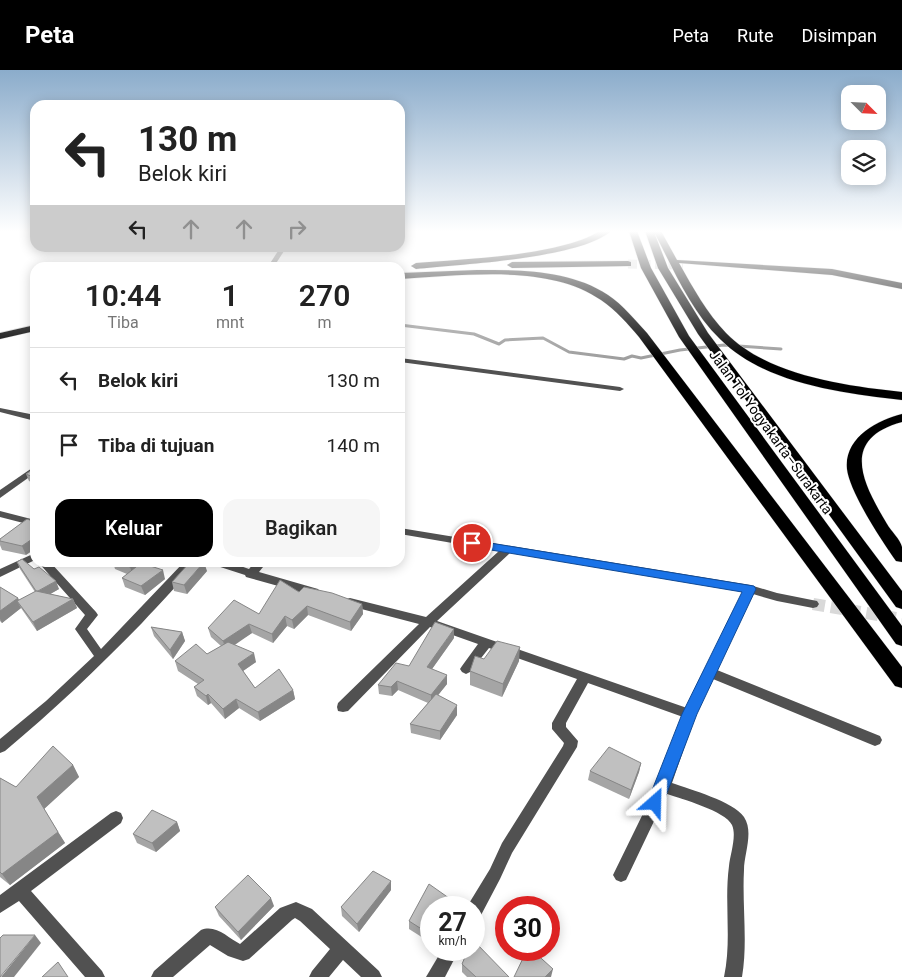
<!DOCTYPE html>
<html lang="id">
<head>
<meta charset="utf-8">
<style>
  body { margin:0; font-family:Roboto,sans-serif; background:#f6f6f6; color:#222; height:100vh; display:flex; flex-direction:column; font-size:19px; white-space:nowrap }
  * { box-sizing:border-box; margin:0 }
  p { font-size:16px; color:#767676 }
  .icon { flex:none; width:28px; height:28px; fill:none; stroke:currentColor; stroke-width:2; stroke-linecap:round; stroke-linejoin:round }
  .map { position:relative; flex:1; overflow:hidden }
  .drawer { position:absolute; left:30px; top:192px; width:375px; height:305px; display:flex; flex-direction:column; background:#fff; border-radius:15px; box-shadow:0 2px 12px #0003 }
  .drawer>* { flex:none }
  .guide { position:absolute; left:30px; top:30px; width:375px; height:152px; border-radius:15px; box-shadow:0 2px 12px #0003; background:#fff; color:#222; overflow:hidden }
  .needle { width:32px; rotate:114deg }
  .fabs { position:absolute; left:841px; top:15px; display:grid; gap:10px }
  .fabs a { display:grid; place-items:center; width:45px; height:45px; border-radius:10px; background:#fff; box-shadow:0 2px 12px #0003; font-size:25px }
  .speed { position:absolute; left:420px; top:826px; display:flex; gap:10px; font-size:25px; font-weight:700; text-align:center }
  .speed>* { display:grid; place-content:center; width:65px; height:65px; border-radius:50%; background:#fff; box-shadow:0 2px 12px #0003; line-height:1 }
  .speed small { font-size:12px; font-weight:400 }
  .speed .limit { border:8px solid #d22; background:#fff; color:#111 }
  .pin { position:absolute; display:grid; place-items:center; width:42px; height:42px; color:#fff; margin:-21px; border:2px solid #fff; border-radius:50%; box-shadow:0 1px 5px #0007 }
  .me { position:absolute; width:55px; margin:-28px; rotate:25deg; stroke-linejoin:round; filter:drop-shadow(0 0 4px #0008) }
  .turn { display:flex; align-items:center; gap:18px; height:105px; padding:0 25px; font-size:22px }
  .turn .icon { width:65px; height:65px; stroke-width:2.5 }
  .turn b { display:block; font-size:35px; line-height:42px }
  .lanes { display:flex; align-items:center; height:48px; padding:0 25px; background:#0003; justify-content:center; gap:25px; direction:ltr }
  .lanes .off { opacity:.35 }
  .eta { display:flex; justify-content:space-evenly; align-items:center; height:85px; text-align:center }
  .eta b { font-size:30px; font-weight:600; line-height:35px }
  .action { display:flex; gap:10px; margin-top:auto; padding:10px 25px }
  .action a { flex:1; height:58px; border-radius:15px; background:#000; color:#fff; font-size:20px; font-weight:600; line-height:58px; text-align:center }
  .action a+a { background:#f6f6f6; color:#222 }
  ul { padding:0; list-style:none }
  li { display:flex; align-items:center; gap:15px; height:65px; padding:0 25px; border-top:1px solid #e0e0e0 }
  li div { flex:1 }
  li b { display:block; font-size:19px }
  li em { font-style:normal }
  header { display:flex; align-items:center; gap:30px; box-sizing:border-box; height:70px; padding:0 25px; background:#000; color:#fff }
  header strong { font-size:24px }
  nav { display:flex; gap:28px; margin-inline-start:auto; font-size:18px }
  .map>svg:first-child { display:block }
</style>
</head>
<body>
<header>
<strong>Peta</strong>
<nav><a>Peta</a><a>Rute</a><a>Disimpan</a></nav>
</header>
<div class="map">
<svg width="902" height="907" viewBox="0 0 902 907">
  <rect width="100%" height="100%" fill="#fff"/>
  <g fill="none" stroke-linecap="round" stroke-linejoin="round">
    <path stroke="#9f9f9f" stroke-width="3" d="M400 255 474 264 499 274 505 270 543 268 569 282 624 289 632 286 641 288 680 280 724 275 781 279"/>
    <path stroke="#d9d9d9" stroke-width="12" stroke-dasharray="12 6" stroke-linecap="butt" d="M813 534 902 549"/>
    <path stroke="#d9d9d9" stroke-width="9" stroke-dasharray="9 4.5" stroke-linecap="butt" d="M628 194 683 195"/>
    <defs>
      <g id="motorway">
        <path d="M600 161H611C579 189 461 194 416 199L411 196 416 193C466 189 559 186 600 161Z"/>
        <path d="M629 161H637L651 198 689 266 902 556V576L896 574 679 267 641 198Z"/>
        <path d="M645 161H661L677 190 832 199 902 213V219L832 205 679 193C693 218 707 243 726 263 768 306 846 316 902 322V330C842 323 765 314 720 269 690 240 673 198 654 162L668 198 708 263 902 521V539L896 537 698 264 658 198Z"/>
        <path d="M628 191 631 192V196L512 198 507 195 512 192Z"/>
        <path d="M477 200C521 200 570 200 608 225 623 235 635 250 647 263L902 597V618L895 616 639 267C628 254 616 240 601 230 548 193 462 206 400 209V203Z"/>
        <path d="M35 255V261L0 269V263Z"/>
        <path d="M902 344V352C839 369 863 414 887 454 891 461 900 469 902 477 902 481 902 488 902 492L896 491C882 471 850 423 847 399 844 368 877 350 902 344Z"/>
      </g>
    </defs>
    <use href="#motorway" stroke="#dbdbdb" stroke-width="1"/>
    <g fill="#515151" fill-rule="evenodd">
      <path d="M280 178H286L273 198H267Z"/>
      <path d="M400 288 620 317 624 319 620 321 400 292Z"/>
      <path d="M0 338 35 345V351L0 342Z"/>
      <path d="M35 396V403L0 428V420Z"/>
      <path d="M0 441 35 450V456L0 447Z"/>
      <path d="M400 458 750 515 777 523 817 531 819 534 817 537 813 538 777 531 753 524 717 600 880 666 882 670 880 674 875 676 870 674 713 609 696 644 672 713C691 720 733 731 744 747 754 762 744 784 744 800 742 835 748 872 742 907H724C732 870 724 833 729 796 730 785 737 766 732 755 725 741 682 729 667 724L626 810 621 812 616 810 613 805 657 715 683 647 588 613 566 653V657L578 671 577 677 512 783 500 809 480 847 474 849V838H467L468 835 490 799 502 773 563 676 564 673 552 659V653L577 609 489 578 470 602 466 604 462 602 460 599 462 596 478 574 430 557 348 641 343 642 338 641 337 637 338 633 419 554 346 535 344 532 346 529 350 528 426 547 499 481 400 464ZM510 483 743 522 687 638 437 551Z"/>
      <path d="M35 483V490L0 507V499Z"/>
      <path d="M38 492H50L96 542 98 545 87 559 101 579 184 492H195C180 514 160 533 142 553 98 598 53 641 5 681L0 683V669L46 631 94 586 75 559 85 545Z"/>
      <path d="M210 492H229L249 499 255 492H267L259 502 318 519 320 522 318 525 314 526 246 507 245 505 211 494Z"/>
      <path d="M116 741 121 743 123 748 121 753 31 821 102 901 105 907H85L19 831 0 843V825L111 743Z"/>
      <path d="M296 832 312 839 379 901 382 907H361L343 890 329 907H309L312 901 330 879 300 851 295 848 292 850 249 889 243 891 228 886 210 875 173 907H151L154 901 201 860C216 854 228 868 240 874L280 838Z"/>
      <path d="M442 880H459L445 907H426Z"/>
    </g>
    <use href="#motorway" fill="#000" fill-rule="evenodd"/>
  </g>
  <g fill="#a5a5a5">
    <path d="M35 398V414L29 411 26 404Z"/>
    <path d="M27 449 26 485 2 480 0 475V469Z"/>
    <path d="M17 492 34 499 59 519 50 524 73 529 77 538 37 561 21 538 2 553 0 551V517L18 528 19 530 35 522 20 499Z"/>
    <path d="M113 492H149L146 495 165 509 145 525 125 517 122 508 127 504 115 499Z"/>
    <path d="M207 501 187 524 174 521 172 512Z"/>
    <path d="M299 522 362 534 363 544 351 561 308 545 294 559 287 556 273 573 252 563 234 574 256 592 243 601 255 618 293 620 295 629 260 651 239 638 225 649 211 633 208 635 197 626 194 617 198 614 178 601 175 591 207 584 221 576 211 567 208 558 259 544Z"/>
    <path d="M151 557 182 562 185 571 173 589 154 566Z"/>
    <path d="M454 568 432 599 447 614 438 625 457 645 440 670 411 663 410 654 428 633 398 620 392 626 379 624 378 615 409 596Z"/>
    <path d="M484 589 519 591 502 627 470 615V601Z"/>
    <path d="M641 693 639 702 629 729 588 710 590 701Z"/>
    <path d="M73 695 79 707 44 739 65 773 10 815 0 807V708L16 717Z"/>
    <path d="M177 752 180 761 156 782 137 773 133 764Z"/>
    <path d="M391 820 359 862 342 846 341 837Z"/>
    <path d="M274 836 241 870 219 846 215 837Z"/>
    <path d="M431 838V873L409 859V851Z"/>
    <path d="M462 894 509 907H467L462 902Z"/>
  </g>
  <g fill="#868686">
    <path d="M35 467V479L26 485 22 476Z"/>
    <path d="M135 492H149L133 506 130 497Z"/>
    <path d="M204 492 207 501 187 524 184 515Z"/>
    <path d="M163 500 165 509 145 525 141 516Z"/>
    <path d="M56 511 59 519 40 530 37 522Z"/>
    <path d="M18 528 21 536 17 531 21 538 2 553 0 549V541Z"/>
    <path d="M73 529 77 538 37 561 33 552Z"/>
    <path d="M362 534 363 544 351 561 350 552Z"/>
    <path d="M307 536 308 545 294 559 292 550Z"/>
    <path d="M285 546 287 556 273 573 272 564Z"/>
    <path d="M249 554 252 563 226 581 223 571Z"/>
    <path d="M454 559V568L427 606V597Z"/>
    <path d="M182 562 185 571 173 589 170 580Z"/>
    <path d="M520 577 519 591 502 627 503 614Z"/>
    <path d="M254 583 256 592 240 603 238 594Z"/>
    <path d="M447 605V614L431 634V625Z"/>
    <path d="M397 611 398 620 392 626 391 617Z"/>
    <path d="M293 620 295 629 260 651 258 642Z"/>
    <path d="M208 624 211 633 208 635 206 626Z"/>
    <path d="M236 629 239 638 225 649 223 639Z"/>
    <path d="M457 635V645L440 670V661Z"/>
    <path d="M641 693 639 702 629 729 631 720Z"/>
    <path d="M73 695 79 707 44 739 37 727Z"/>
    <path d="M177 752 180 761 156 782 152 773Z"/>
    <path d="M58 762 65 773 10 815 2 804Z"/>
    <path d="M391 811V820L359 862 357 854Z"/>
    <path d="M271 828 274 836 241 870 238 862Z"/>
    <path d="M35 865 41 873 14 907H1Z"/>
    <path d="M553 899 551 907H545Z"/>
  </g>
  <g fill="#c0c0c0" stroke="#868686">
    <path d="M35 398V408L26 404Z"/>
    <path d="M27 449 35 452V467L22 476 0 471V469Z"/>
    <path d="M22 489 34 499 39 497 56 511 38 521H36L17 492Z"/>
    <path d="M117 492H135L130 497Z"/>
    <path d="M190 492H204L184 515 172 512Z"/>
    <path d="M141 493 163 500 141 516 122 508Z"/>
    <path d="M280 510 299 522 304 517 332 523 362 534 350 552 307 536 292 550 285 546 272 564 249 554 223 571 208 558 234 530 259 544Z"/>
    <path d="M0 517 18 528 0 541Z"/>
    <path d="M36 521 73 529 33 552 17 531Z"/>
    <path d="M435 552 454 559 427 597 447 605 431 625 397 611 391 617 378 615 396 593 409 596Z"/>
    <path d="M151 557 182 562 170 580Z"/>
    <path d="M497 571 520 577 503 614 470 601 475 586 484 589Z"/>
    <path d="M228 572 254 583 238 594 255 618 279 599 293 620 258 642 236 629 223 639 208 624 206 626 194 617 204 610 175 591 196 574 207 584Z"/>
    <path d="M436 624 457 635 440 661 410 654Z"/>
    <path d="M53 676 73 695 37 727 58 762 2 804 0 802V708L16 717Z"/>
    <path d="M609 677 641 693 631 720 590 701Z"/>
    <path d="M152 740 177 752 152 773 133 764Z"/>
    <path d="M373 801 391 811 357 854 341 837Z"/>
    <path d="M248 805 271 828 238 862 215 837Z"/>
    <path d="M429 814 463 838H431V865L409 851Z"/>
    <path d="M3 865H35L0 907V868Z"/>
    <path d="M474 871 509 907H476L462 894 468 880H474Z"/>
    <path d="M527 880H532L553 899 545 907H514Z"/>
    <path d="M58 892 68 907H42Z"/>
  </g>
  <linearGradient id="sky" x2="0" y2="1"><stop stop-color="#8baccb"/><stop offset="0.56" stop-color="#fff"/><stop offset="1" stop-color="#fff" stop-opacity="0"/></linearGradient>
  <rect width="902" height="288" fill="url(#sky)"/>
  <path fill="#1a73e8" stroke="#114b97" d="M472 470 754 516 756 519 697 644 661 739 655 741 649 739 647 733 682 644 742 522 467 476 466 473Z"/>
  <g text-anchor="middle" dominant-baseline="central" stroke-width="4" stroke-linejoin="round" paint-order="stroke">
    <g font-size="14" fill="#000" stroke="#fff">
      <text transform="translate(771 362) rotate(54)">Jalan Tol Yogyakarta–Surakarta</text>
    </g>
  </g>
</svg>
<div class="fabs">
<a><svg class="needle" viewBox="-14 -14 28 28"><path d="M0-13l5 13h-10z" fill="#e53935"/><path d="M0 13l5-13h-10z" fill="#767676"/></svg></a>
<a><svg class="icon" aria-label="layers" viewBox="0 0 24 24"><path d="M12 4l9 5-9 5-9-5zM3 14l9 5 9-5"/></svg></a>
</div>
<div class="speed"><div>27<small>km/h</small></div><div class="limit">30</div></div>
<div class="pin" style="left:472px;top:473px;background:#d93025"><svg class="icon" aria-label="arrive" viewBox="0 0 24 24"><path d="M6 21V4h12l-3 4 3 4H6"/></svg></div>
<svg class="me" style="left:655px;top:733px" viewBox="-20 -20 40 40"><path d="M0-17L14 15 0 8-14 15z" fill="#1a73e8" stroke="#fff" stroke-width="4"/></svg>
<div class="guide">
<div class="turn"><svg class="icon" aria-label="left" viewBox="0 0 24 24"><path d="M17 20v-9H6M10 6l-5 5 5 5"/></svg><div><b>130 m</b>Belok kiri</div></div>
<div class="lanes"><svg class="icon" aria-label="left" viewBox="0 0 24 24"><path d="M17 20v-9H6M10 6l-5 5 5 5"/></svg><svg class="icon off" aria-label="ahead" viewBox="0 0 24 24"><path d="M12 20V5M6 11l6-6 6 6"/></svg><svg class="icon off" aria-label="ahead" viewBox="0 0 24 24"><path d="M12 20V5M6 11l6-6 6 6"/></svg><svg class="icon off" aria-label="right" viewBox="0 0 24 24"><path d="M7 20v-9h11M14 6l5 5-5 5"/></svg></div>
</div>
<section class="drawer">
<div class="eta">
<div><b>10:44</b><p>Tiba</p></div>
<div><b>1</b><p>mnt</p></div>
<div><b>270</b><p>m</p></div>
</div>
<ul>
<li><svg class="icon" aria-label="left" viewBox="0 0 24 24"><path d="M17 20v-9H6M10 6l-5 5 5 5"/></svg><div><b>Belok kiri</b></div><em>130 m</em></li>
<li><svg class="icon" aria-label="arrive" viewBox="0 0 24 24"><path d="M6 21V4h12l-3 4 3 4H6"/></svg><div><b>Tiba di tujuan</b></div><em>140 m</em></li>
</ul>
<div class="action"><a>Keluar</a><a>Bagikan</a></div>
</section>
</div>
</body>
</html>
